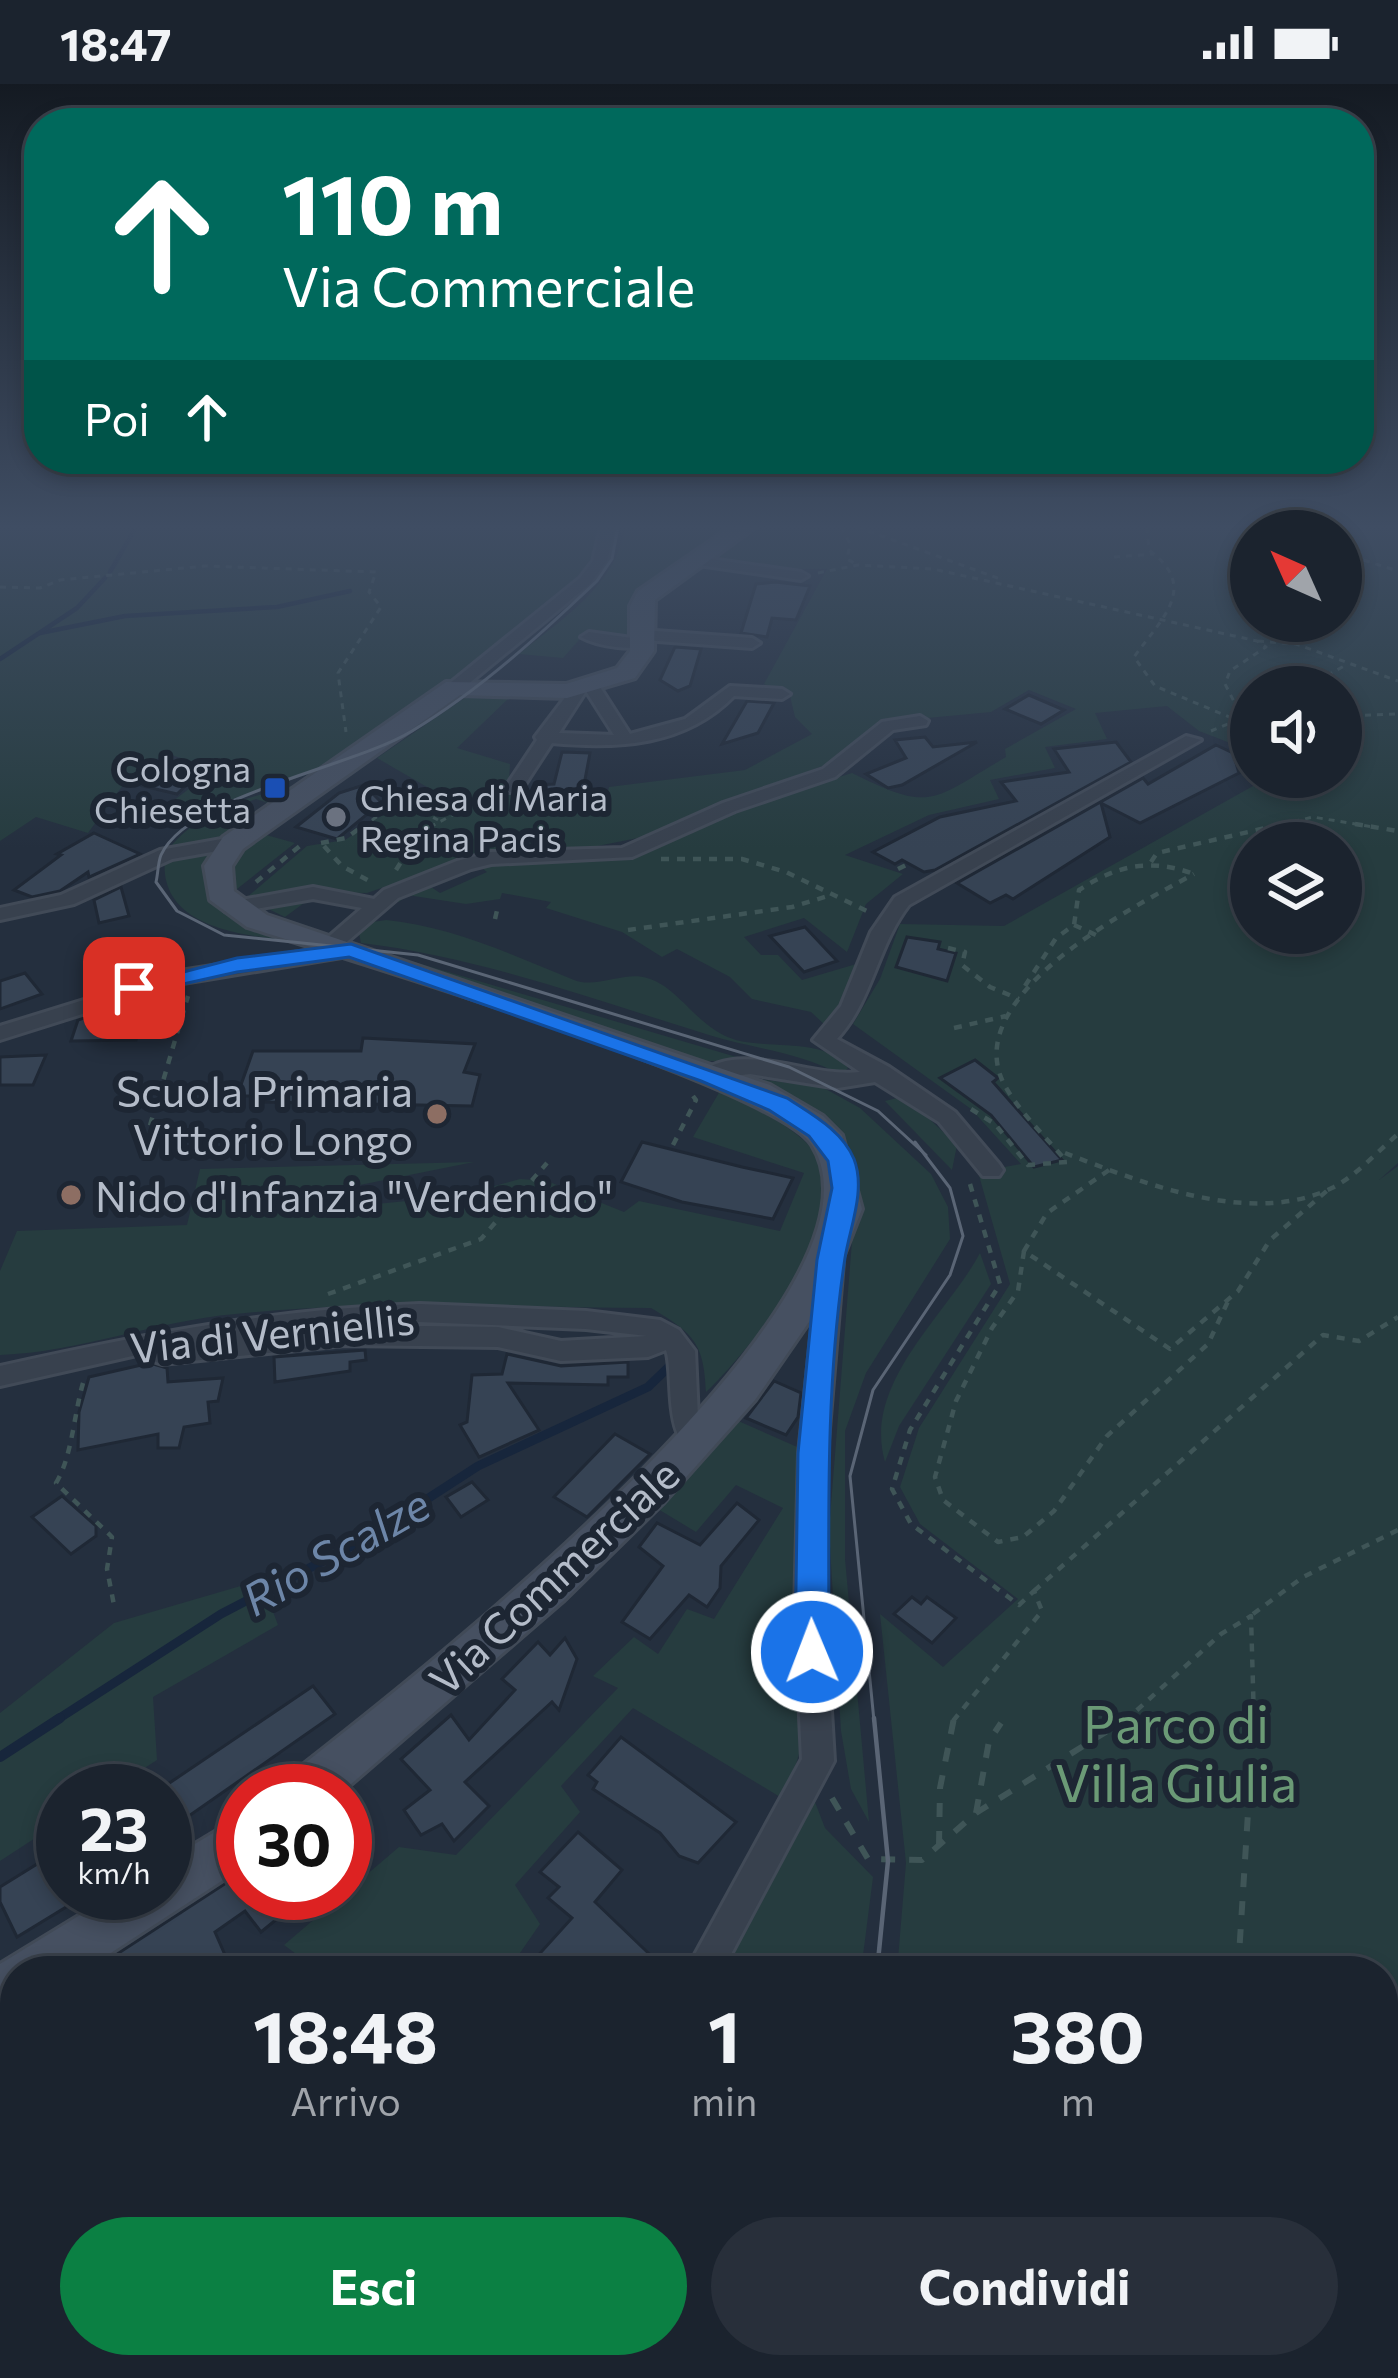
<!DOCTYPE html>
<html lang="it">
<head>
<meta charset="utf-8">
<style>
  body { margin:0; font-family:Commissioner,sans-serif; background:#282f3a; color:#f1f3f6; height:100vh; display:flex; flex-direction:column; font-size:45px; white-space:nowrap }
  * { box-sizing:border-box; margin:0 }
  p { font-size:39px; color:#a0a4aa }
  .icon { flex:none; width:66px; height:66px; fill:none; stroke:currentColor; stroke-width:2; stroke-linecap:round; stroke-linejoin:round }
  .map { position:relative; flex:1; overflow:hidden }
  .panel { position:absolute; left:0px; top:1872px; width:1398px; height:423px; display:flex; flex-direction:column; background:#1b232e; border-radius:48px 48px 0 0; box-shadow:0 6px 18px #0003,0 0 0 3px #39404a }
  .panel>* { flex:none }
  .top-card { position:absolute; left:24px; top:24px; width:1350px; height:366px; border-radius:48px; box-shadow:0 6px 18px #0003,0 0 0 3px #39404a; background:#00695c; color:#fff; overflow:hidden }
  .needle { width:78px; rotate:315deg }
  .controls { position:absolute; left:1230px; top:426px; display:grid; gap:24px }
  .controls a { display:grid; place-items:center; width:132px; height:132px; border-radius:50%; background:#1b232e; box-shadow:0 6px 18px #0003,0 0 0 3px #39404a; font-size:60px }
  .speed { position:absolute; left:36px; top:1680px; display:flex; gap:24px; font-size:60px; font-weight:700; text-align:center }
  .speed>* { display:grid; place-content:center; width:156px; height:156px; border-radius:50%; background:#1b232e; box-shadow:0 6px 18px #0003,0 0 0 3px #39404a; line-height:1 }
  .speed small { font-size:30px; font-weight:400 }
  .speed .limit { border:18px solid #d22; background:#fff; color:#111 }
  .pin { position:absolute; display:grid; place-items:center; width:102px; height:102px; color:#fff; margin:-51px; border-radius:24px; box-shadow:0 6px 18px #0006 }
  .me { position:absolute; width:132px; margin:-66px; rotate:359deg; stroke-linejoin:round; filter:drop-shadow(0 0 9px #0008) }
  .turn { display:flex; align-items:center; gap:42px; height:252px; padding:0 60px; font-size:54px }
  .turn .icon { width:156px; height:156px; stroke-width:2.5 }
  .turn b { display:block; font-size:84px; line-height:102px }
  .then { display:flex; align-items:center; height:114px; padding:0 60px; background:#0003; gap:24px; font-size:45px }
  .eta { display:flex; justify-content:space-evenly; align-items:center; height:204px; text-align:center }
  .eta b { font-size:72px; font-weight:700; line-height:84px }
  .button { display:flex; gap:24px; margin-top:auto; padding:24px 60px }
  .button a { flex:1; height:138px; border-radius:72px; background:#0b8043; color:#fff; font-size:48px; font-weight:700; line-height:138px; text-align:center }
  .button a+a { background:#282f3a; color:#f1f3f6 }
  .status { display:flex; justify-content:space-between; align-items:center; height:84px; padding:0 60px; background:#1b232e; direction:ltr }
  .status svg { height:33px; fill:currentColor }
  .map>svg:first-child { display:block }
</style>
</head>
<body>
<div class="status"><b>18:47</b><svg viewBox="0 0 49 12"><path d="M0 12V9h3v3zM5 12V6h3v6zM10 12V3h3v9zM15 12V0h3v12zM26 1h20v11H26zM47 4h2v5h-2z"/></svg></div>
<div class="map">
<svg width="1398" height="2294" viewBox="0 0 1398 2294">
  <rect width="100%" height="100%" fill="#242f3e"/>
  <g fill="#263c3f" fill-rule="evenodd">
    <path d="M0 443H599C598 464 589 479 578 497L349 676 192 730 173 717 215 685 165 669 123 701 88 749 36 733 0 757Z"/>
    <path d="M625 443H732L638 508 632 517 631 554 586 548 563 574 519 570C563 534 616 502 625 443Z"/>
    <path d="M756 443H1398V1079L1379 1096 1398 1082V2294H806L809 2280H1383V1887H897L906 1779 880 1530 943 1583 1018 1515 920 1440 900 1403 919 1344 1010 1200 978 1088 1021 1080 971 1025 853 940 880 895 900 840 1004 842 1269 693H1341V603H1251V667L1199 647 1167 622 1095 629 1107 655 1045 663 1055 684 990 696 999 715 929 731 845 771 903 790 866 820 847 868 804 834 744 853 761 871H778L802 896 863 878 835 934 825 941 811 928 752 915 730 893 677 865 662 873 622 848 546 824 551 818 502 809 500 815 466 820 407 811 399 818 389 816 425 799 440 809 487 788 475 779 628 771 722 730 852 689C932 729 931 717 1006 673L1005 665 1076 625 1029 606 991 628 885 638 840 675 643 753 572 767 491 766 367 809 319 808 285 833 246 814 307 762 345 756 408 714 434 707 377 674 469 611 509 614 457 664 510 680 509 696 524 728 603 730 609 703 745 686 812 650 795 633 790 612 764 600 827 485H771L711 476ZM1251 447H1341V537H1251ZM1251 759H1341V849H1251Z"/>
    <path d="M321 694 277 722 256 715 210 733 238 747 226 755 168 766C204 719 268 709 321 694Z"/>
    <path d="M259 749 295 759 232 809 231 775Z"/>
    <path d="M222 762 210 803 309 858C257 853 157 849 165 774Z"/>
    <path d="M386 836C450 842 513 871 574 896 596 905 625 887 647 894 680 903 696 944 736 956 769 965 829 954 848 984L841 991C800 968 754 965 709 951 595 916 480 873 361 859L359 849 366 839Z"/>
    <path d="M404 875 750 977H705Z"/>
    <path d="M749 994 822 1003 860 1024 931 1090 948 1123 950 1155 866 1289 845 1347V1475L869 1738 851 1705 841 1647 829 1446 858 1082C836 1034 796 1016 749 994Z"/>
    <path d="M720 1007C756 1026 816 1049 828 1093 843 1152 746 1270 706 1308 704 1258 693 1249 651 1224 512 1223 374 1216 235 1230 155 1237 81 1268 0 1271V1187L17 1147 187 1141 200 1085 474 1078 320 1109 325 1125 458 1112 520 1095 547 1097 624 1128 639 1117 780 1147 804 1089 693 1053Z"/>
    <path d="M905 1012 957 1061 952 1086 885 1017Z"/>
    <path d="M980 1169 991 1200 899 1342 885 1378C862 1299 947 1231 980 1169Z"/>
    <path d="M736 1336 804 1366 803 1657 785 1716 633 1624 561 1702 580 1728 515 1801 540 1840 511 1882 517 1887H319L284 1861 399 1763 456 1771 618 1604 593 1592 634 1553 658 1570 687 1525 714 1535 783 1424 736 1401 696 1448 658 1425Z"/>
    <path d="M261 1496 278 1541 153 1613 157 1676 109 1707H63V1736L0 1777V1629L114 1539Z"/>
    <path d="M813 1713 825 1744 873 1793 861 1887H719Z"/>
    <path d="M486 2280H773L770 2294H477Z"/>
  </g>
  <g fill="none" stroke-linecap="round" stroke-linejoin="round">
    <g stroke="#17263c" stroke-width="4.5">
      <path d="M110 488 136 443"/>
      <path d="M40 549 125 532 277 523 350 507"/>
      <path d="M0 575 77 524 105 494"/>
    </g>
    <path stroke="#17263c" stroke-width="9" d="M55 1637 221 1530 367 1454 478 1382 648 1303 676 1276"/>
    <path stroke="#17263c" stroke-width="10" d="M0 1673 60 1634"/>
  </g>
  <g fill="#364354" stroke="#1f2835" stroke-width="3">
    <path d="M775 498 810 502 796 536 772 534 767 553 741 549 756 500Z"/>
    <path d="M675 563 701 565 690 602 678 607 660 596Z"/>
    <path d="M1029 611 1064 626 1041 640 1005 625Z"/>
    <path d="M747 617 774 619 758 649 722 660Z"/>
    <path d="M925 653 933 663 977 658 902 701 888 704 866 690 906 674 895 656Z"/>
    <path d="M1116 658 1131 678 935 786 924 788 902 776 895 780 873 768 940 733 1016 717 1001 698 1069 688 1054 665Z"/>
    <path d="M1216 661 1233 669 1239 689 1140 739 1101 719 1110 753 1013 815 1006 811 990 819 957 799 1143 694 1148 700Z"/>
    <path d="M562 668 590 669 580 722 527 721 535 701 554 700Z"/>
    <path d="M170 678 200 688 177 710 143 702Z"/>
    <path d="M364 701 387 724 366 731 337 755 296 743 339 709Z"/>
    <path d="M94 749 140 770 89 793 88 788 60 807 32 813 14 806 61 771 57 770Z"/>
    <path d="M121 803 129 832 99 839 94 816Z"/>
    <path d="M805 843 837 877 804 888 770 852Z"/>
    <path d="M907 853 940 858 938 865 956 869 947 897 896 883Z"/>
    <path d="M25 889 42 910 0 925V897Z"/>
    <path d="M90 932H142L136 956 71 957 78 936Z"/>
    <path d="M363 954 475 960 464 988 480 991 472 1022 261 1018 263 1012H237L253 967H361Z"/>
    <path d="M46 971 33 1001H0V973Z"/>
    <path d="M975 976 998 994 993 998 1062 1076 1034 1083 991 1031 940 994Z"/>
    <path d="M642 1058 742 1083 793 1094 773 1135 682 1118 621 1098Z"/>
    <path d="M365 1266 366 1276 350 1278V1287L275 1298 274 1273Z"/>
    <path d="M507 1270 561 1282 628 1278V1293H608V1301L508 1299 539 1346 479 1373 460 1341 467 1338 472 1291 502 1290Z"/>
    <path d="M150 1279 167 1284 168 1298 223 1294 218 1317 208 1318 210 1339 184 1343 179 1364H158V1350L78 1366 79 1328 89 1293Z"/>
    <path d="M774 1297 801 1309 798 1333 786 1351 746 1334Z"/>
    <path d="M615 1350 650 1370 587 1433 554 1413Z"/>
    <path d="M472 1398 488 1416 461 1433 446 1413Z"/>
    <path d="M62 1412 96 1442V1452L71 1470 32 1433Z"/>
    <path d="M737 1419 759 1436 721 1482 720 1504 707 1523 689 1511 650 1555 622 1538 663 1482 639 1463 657 1439 700 1461Z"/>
    <path d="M912 1513 921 1520 927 1513 956 1534 932 1559 894 1530Z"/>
    <path d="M565 1554 577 1575 559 1626 552 1618 465 1698 489 1722 454 1757 442 1740 421 1751 404 1726 430 1706 401 1675 451 1631 469 1656 515 1606 502 1595 538 1558 550 1571Z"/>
    <path d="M313 1602 335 1630 186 1734 165 1702Z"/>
    <path d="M621 1653 736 1738 698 1779 679 1772 660 1749 593 1705 597 1698 588 1691Z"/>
    <path d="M578 1748 622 1786 595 1818 667 1887H545L533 1877 572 1834 548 1814 559 1803 540 1788Z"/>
    <path d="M63 1764V1809H89L17 1853 0 1818V1803Z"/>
    <path d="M243 1788V1809H276L288 1826 261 1848 245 1827 215 1848 232 1887H91Z"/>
  </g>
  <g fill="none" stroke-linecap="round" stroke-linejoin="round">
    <defs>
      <g id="minor">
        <path d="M601 443H615L607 477 590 500 461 606H449V600L580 494 593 477Z"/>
        <path d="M697 473 801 488 808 492 801 496 692 480 690 477Z"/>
        <path d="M642 546 752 554 760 559 752 564 644 556 650 560C634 568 597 562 581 553L589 548 639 555 634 551Z"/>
        <path d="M592 598 598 600 630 650 685 635 730 602 782 605 790 610 782 615 734 612C685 662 619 665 552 659L520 708H508L505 704 537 656 535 653 573 603ZM586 607 614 651 559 649Z"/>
        <path d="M920 632 928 637 926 641 893 646 835 693 735 727 632 773 491 780 471 785 398 814 342 862 354 863V871L177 900 0 956V942L174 888 325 864 322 860 325 856 362 824 313 815 232 829 225 827V819L313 803 374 815 384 806 457 777 491 768 622 764 723 719 823 685 882 638Z"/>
        <path d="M1186 652 1201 656 909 821C877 862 873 916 837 955L889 983 955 1028 999 1080 1003 1086 999 1092H983L939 1038 875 998 838 1004 750 990 701 996 698 991C739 954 810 995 860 988L813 956 841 922 871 848 895 813Z"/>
        <path d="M233 753 240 755V763L172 775 74 820 0 836V824L61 811 160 766Z"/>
        <path d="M831 1169 843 1178 827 1369 825 1527 834 1677 722 1887H686L802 1675 795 1527 799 1369 819 1178Z"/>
        <path d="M420 1220 586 1227 660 1236 679 1246 695 1267 698 1335 711 1355 708 1363C660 1378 675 1289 666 1266L648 1273 561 1277 498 1263 345 1261 162 1280 153 1277 150 1268 0 1302V1282C144 1250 272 1225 420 1220ZM420 1238 586 1245 647 1252 561 1257 498 1243 345 1241 287 1247Z"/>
        <path d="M436 2280H479L473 2294H430Z"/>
      </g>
      <g id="secondary">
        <path d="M731 443H755L655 516 654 567 635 594 567 614 460 611 243 765 232 782 234 807 267 831 770 1001 823 1032 842 1051 862 1125 829 1209 755 1316 664 1418 563 1517 343 1707H283L290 1691C399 1605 908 1213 812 1061 775 1003 336 871 247 843L210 816 204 782 223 753 446 598 566 600 617 584 630 567V522L638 507Z"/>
        <path d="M243 1731V1783L83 1887H15V1929L0 1935V1880L116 1809H165V1778Z"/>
      </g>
    </defs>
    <use href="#minor" stroke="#414a57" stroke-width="6"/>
    <use href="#secondary" stroke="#414a57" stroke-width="6"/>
    <g stroke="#3f5557" stroke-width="3" stroke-dasharray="6 6" stroke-linecap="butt">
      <path d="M841 443 850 460 847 475 858 481"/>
      <path d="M857 443 1003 496"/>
      <path d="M1147 443 1149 466C1199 503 1163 533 1134 573L1155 602 1239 637"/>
      <path d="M1341 469 1398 487"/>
      <path d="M1114 473 1154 470"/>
      <path d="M818 489 858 481 933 485 1257 557 1266 563 1230 587 1225 600 1244 637 1251 634"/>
      <path d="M0 503 40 504 60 496 205 482 376 488 369 508 381 523 338 589 346 648"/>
      <path d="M1258 557 1296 560 1398 597"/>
      <path d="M1306 603 1346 581"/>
      <path d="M1341 632 1398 630"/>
      <path d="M1211 647 1233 638"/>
      <path d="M362 743 401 716 438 736"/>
      <path d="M430 743 492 710"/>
      <path d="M1270 743 1313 733 1373 743"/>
    </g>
    <g stroke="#3f5557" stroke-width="4.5" stroke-dasharray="8 8" stroke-linecap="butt">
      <path d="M1355 740 1398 747"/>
      <path d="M321 759 346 754 366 740"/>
      <path d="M324 762 342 782 371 798"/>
      <path d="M661 775H742L786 788 871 829"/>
      <path d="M1151 778 1157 769 1283 740"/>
      <path d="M898 785 908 780"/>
      <path d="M396 786 420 748 435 740"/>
      <path d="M256 798 301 761"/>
      <path d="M495 835 498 822"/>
      <path d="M1074 841 1096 851"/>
      <path d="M628 846 792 823 828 812"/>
      <path d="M948 864 965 868 962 881 990 903 1019 915"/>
      <path d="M1025 902 1056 854 1074 841 1079 806C1117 781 1151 774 1194 790"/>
      <path d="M954 944 1006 932"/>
      <path d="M971 1025 995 1040 1028 1081 1067 1078C1047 1054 1017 1026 1003 998 961 910 1135 822 1194 790"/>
      <path d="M673 1061 696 1016 693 1012"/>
      <path d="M1065 1069C1143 1099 1252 1144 1334 1103 1358 1090 1377 1068 1398 1050"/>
      <path d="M141 1072 188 912"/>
      <path d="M1109 1086 1047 1129 1024 1167 1170 1265 1238 1207 1270 1156 1329 1105"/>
      <path d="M1024 1167 1018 1207 992 1244 956 1317 935 1393 943 1416 998 1458 1023 1453 1054 1427 1107 1352 1208 1260 1229 1215"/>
      <path d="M328 1210 481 1155 547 1079"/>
      <path d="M83 1299C74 1330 72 1373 56 1399L112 1453 107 1485 114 1521"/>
      <path d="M1034 1507 1323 1251 1359 1257 1398 1233"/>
      <path d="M1253 1530 1303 1493 1398 1446"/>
      <path d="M953 1637 1042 1527 1034 1507 1019 1521 911 1440 892 1405 910 1346 1000 1200 970 1100"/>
      <path d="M1125 1637 1221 1550 1251 1532 1254 1637"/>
    </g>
    <g stroke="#3f5557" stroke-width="6" stroke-dasharray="14 14" stroke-linecap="butt">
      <path d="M832 1714 868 1775 922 1776 976 1729 1128 1634"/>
      <path d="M976 1729 989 1657 1001 1639"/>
      <path d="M939 1761 940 1704 954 1634"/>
      <path d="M1238 1887 1254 1634"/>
      <path d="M1383 2080 1398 2081"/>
    </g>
    <use href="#minor" fill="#38414e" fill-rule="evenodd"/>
    <use href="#secondary" fill="#465061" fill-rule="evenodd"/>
    <g stroke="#5a6575" stroke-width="3">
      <path d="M618 443 612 475 597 497C540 551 480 606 412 647 354 683 188 711 161 771 158 778 158 790 156 798L177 827 224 851 418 871 789 983 878 1027 926 1071"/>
      <path d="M874 1637 850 1392 873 1306 950 1191 963 1152 950 1104 915 1058"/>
    </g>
    <g stroke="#5a6575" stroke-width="4.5">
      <path d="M874 1634 888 1777 877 1887"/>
      <path d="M787 2294 790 2280"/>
    </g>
  </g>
  <linearGradient id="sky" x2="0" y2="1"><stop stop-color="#141a22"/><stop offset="0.58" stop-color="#3f4d63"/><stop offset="1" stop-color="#3f4d63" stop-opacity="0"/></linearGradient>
  <rect width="1398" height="764" fill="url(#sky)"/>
  <path fill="#1a73e8" stroke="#114b97" stroke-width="3" d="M351 860 787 1014C811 1030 842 1046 854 1075 866 1106 850 1143 845 1174 825 1304 829 1437 829 1568L824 1579 812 1583 800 1579 795 1568 798 1369 817 1176 832 1104 828 1077 809 1052 769 1026 701 997 349 873 237 888 134 911 122 904 237 874Z"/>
  <rect fill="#1a4fb4" stroke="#1d2633" stroke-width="4.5" x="263" y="692" width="24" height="24" rx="6"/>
  <circle fill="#6b7280" stroke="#1d2633" stroke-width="4.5" cx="336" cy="733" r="12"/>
  <g fill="#8d6e63" stroke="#1d2633" stroke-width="4.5">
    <circle cx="437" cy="1030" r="12"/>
    <circle cx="71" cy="1111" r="12"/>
  </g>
  <g text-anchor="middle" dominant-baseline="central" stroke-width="12" stroke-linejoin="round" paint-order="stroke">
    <g font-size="36" fill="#b4bcc9" stroke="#1d2633" text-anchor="end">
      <text x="251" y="683">Cologna<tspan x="251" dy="41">Chiesetta</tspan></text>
      <text x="360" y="712" text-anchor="start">Chiesa di Maria<tspan x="360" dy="41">Regina Pacis</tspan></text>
    </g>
    <g font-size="42" fill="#b4bcc9" stroke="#1d2633" text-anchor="end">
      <text x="413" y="1006">Scuola Primaria<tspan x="413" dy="48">Vittorio Longo</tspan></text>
      <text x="95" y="1111" text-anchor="start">Nido d'Infanzia "Verdenido"</text>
    </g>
    <g font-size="42" fill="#b4bcc9" stroke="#1d2633">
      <text transform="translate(272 1248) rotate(-6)">Via di Verniellis</text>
      <text transform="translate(553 1492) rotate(-43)">Via Commerciale</text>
    </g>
    <g font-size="45" font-style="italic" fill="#6d86a8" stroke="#1d2633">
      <text transform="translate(335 1466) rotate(-30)">Rio Scalze</text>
    </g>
    <g font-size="51" fill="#6b9a76" stroke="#1d2633">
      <text x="1176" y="1638">Parco di<tspan x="1176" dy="59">Villa Giulia</tspan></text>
    </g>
  </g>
</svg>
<div class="controls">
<a><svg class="needle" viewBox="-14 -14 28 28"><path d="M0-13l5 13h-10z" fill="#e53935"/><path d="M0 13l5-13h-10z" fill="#a0a4aa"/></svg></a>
<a><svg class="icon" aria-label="sound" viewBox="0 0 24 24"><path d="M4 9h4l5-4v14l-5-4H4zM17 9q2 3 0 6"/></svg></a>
<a><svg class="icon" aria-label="layers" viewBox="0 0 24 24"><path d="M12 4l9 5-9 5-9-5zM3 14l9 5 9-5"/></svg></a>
</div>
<div class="speed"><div>23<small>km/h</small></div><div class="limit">30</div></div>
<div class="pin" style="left:134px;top:904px;background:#d93025"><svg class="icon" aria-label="arrive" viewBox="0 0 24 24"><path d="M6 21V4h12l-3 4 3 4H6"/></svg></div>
<svg class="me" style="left:812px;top:1568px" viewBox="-20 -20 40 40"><circle r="17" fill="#1a73e8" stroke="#fff" stroke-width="3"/><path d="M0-11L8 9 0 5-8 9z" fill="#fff"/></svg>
<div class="top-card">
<div class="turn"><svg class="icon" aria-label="ahead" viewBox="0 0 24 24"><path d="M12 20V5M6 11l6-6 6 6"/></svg><div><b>110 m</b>Via Commerciale</div></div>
<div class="then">Poi<svg class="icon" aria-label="ahead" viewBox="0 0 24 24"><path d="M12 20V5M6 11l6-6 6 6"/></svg></div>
</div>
<section class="panel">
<div class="eta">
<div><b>18:48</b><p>Arrivo</p></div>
<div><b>1</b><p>min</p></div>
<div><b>380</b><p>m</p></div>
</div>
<div class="button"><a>Esci</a><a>Condividi</a></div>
</section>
</div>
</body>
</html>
